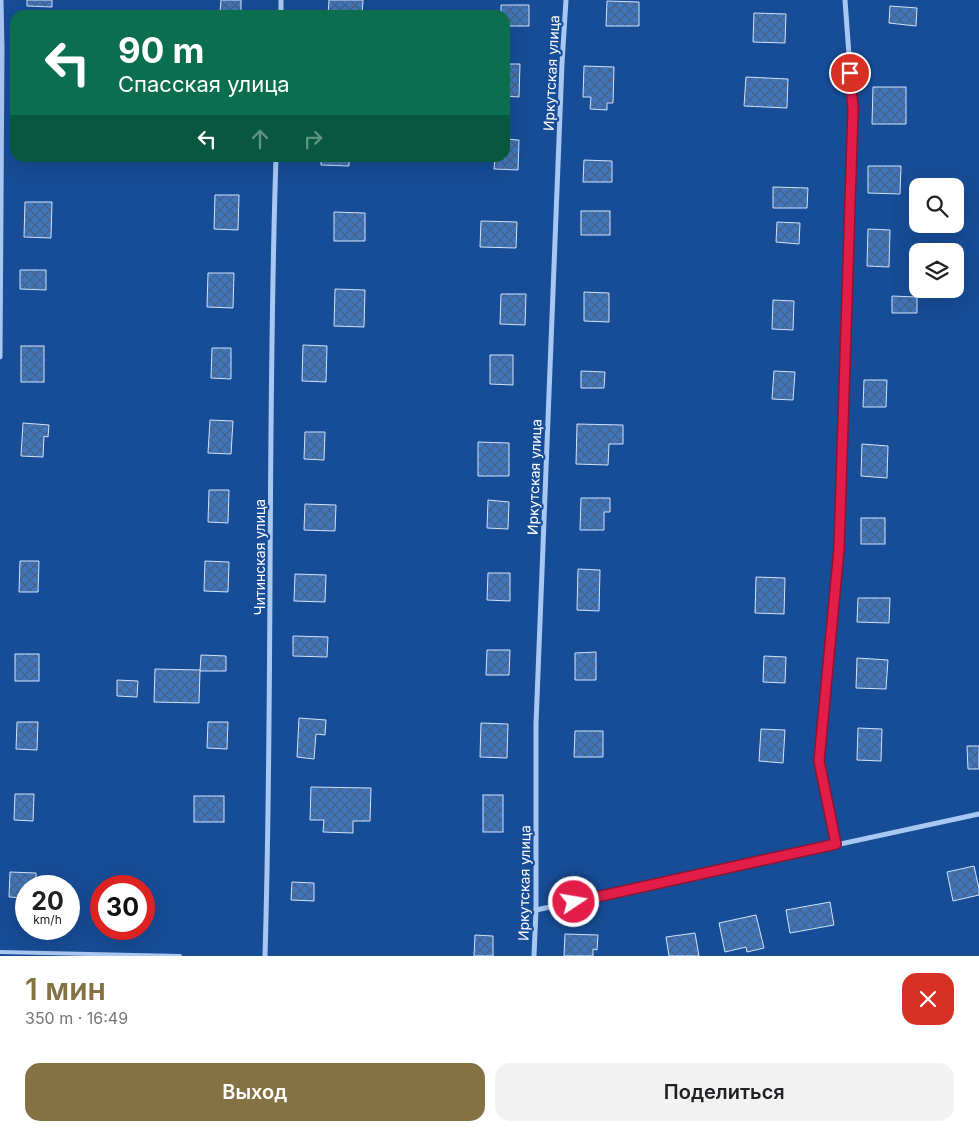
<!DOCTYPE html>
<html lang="ru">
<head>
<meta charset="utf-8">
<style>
  body { margin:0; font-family:Inter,sans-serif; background:#f2f2f2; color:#202124; height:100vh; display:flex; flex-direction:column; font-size:19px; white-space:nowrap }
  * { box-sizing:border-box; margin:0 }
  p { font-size:16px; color:#757577 }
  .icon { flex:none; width:28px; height:28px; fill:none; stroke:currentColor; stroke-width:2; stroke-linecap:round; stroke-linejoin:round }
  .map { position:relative; height:956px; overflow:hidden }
  .panel { display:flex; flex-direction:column; background:#fff; flex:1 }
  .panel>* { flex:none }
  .hud { position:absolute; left:10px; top:10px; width:500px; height:152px; border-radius:15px; box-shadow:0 5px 20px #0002; background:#0b6e4f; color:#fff; overflow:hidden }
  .tools { position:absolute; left:909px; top:178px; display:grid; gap:10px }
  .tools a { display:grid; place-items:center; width:55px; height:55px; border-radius:10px; background:#fff; box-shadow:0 5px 20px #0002; font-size:25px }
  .speed { position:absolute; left:15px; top:875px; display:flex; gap:10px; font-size:25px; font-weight:700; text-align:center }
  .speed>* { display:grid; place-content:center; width:65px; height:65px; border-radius:50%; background:#fff; box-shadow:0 5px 20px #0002; line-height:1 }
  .speed small { font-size:12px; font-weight:400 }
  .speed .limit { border:8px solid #d22; background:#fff; color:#111 }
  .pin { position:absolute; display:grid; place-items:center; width:42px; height:42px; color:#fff; margin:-21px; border:2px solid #fff; border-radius:50%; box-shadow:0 1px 5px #0007 }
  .me { position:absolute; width:55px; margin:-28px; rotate:78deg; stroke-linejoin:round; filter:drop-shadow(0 0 4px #0008) }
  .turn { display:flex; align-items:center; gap:18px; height:105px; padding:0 25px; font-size:22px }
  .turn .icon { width:65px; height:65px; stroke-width:2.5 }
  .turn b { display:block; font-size:35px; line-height:42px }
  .lanes { display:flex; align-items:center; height:48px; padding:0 25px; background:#0003; justify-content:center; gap:25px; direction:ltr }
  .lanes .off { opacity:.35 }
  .round { display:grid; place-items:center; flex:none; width:52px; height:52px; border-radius:15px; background:#f2f2f2 }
  .headline { display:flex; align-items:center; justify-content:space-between; height:85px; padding:0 25px }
  h1 { font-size:30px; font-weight:600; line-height:38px; color:#847243 }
  .button { display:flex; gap:10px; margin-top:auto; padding:10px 25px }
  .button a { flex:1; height:58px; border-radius:15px; background:#847243; color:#fff; font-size:20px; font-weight:600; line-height:58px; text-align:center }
  .button a+a { background:#f2f2f2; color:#202124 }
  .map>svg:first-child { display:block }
</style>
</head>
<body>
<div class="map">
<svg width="979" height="956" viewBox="0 0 979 956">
  <defs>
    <pattern id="building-cross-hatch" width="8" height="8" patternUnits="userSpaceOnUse" patternTransform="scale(1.25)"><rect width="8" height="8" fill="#4076bd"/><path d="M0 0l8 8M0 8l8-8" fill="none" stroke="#466184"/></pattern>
  </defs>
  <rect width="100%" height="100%" fill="#174c96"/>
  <g fill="url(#building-cross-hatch)" stroke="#d0e3fc">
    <path d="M27 0H52V7L27 6Z"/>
    <path d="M221 0H241V12H220Z"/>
    <path d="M329 0H363L362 15H328Z"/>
    <path d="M607 1 639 2V26H606Z"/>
    <path d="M501 5H529V26H505V15H501Z"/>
    <path d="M890 6 917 8 916 26 889 23Z"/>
    <path d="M754 13 786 14 785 43 753 42Z"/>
    <path d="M505 64H520L519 97 505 96Z"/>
    <path d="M584 66 614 67 613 103H607V110L590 109 591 97H583Z"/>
    <path d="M746 77 788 79 787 108 744 106Z"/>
    <path d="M873 87H906V124H872Z"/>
    <path d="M505 139 519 140 518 170 494 169 495 158H505Z"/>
    <path d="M321 158H349V166L321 165Z"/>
    <path d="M584 160 612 161V182H583Z"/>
    <path d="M868 166H901L900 194 868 193Z"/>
    <path d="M773 187 808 188 807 208H773Z"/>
    <path d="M215 195H239L238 230 214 229Z"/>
    <path d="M25 202H52L51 238 24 237Z"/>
    <rect x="581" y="211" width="29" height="24"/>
    <path d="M334 212 365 213V241H334Z"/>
    <path d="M481 221 517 222 516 248 480 247Z"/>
    <path d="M777 222 800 223 799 244 776 242Z"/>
    <path d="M868 229 890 230 889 267 867 266Z"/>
    <path d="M20 270H46V290L20 289Z"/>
    <path d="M208 273H234L233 308 207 307Z"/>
    <path d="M335 289 365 290 364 327 334 326Z"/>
    <path d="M584 292 609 293V322L584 321Z"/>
    <path d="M501 294H526L525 325 500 324Z"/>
    <path d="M892 296 917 297V313H892Z"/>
    <path d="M773 300 794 301 793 330 772 329Z"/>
    <path d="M303 345 327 346 326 382 302 381Z"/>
    <rect x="21" y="346" width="23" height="36"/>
    <path d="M212 348H231V379L211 378Z"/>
    <path d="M490 355H513V385L490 384Z"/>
    <path d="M581 371 605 372 604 388H581Z"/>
    <path d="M774 371 795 372 793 400 772 399Z"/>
    <path d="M864 380H887L886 407H863Z"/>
    <path d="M210 420 233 421 231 454 208 453Z"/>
    <path d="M23 423 49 425 48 437 44 436 43 457 21 456Z"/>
    <path d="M577 424 623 425V444H609L608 465 576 464Z"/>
    <path d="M305 432H325L324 460 304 459Z"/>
    <path d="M478 442 509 443V476H478Z"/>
    <path d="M862 444 888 446 887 478 861 476Z"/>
    <path d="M209 490H229L228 523 208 522Z"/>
    <path d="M581 498H610V512H604V530H580Z"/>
    <path d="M488 500 509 502 508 529 487 528Z"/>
    <path d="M305 504 336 505 335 531 304 530Z"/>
    <rect x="861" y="518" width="24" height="26"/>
    <path d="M20 561H39L38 592H19Z"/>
    <path d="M205 561 229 562 228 592 204 591Z"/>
    <path d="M578 569 600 570 599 611 577 610Z"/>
    <path d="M488 573H510V601L487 600Z"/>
    <path d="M295 574 326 575 325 602 294 601Z"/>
    <path d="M756 577 785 578 784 614 755 613Z"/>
    <path d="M858 598H890L889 623 857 622Z"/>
    <path d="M293 636 328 637 327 657 293 656Z"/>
    <path d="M487 650H510L509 675H486Z"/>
    <path d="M596 652V680H575V653Z"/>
    <rect x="15" y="654" width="24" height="27"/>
    <path d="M201 655 226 656V671H200Z"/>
    <path d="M764 656 786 657 785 683 763 682Z"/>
    <path d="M857 658 888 660 886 689 856 688Z"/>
    <path d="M155 669 200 670 199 703 154 702Z"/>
    <path d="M117 680 138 681 137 697 117 696Z"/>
    <path d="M299 718 326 720 325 735 316 734 314 759 297 757Z"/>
    <path d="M17 722H38L37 750 16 749Z"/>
    <path d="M208 722H228L227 749 207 748Z"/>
    <path d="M481 723 508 724 507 758 480 757Z"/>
    <path d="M858 728 882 729 881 761 857 760Z"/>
    <path d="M761 729 785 730 783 763 759 761Z"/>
    <path d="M575 731H603V757H574Z"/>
    <path d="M967 746H979V769H968Z"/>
    <path d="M311 787 371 788 370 821H353V833L323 832 324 820H310Z"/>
    <path d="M15 794H34L33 821 14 820Z"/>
    <rect x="483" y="795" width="20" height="37"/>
    <rect x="194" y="796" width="30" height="26"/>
    <path d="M974 866 979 889V895L953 901 947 872Z"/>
    <path d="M10 872 36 873V886H26V898L9 897Z"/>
    <path d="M292 882 314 883V901L291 900Z"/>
    <path d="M830 902 834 925 790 933 786 910Z"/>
    <path d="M756 915 764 948 747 952 746 947 725 952 719 923Z"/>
    <path d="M695 933 699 956H669L666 937Z"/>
    <path d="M565 934 598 935 597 950 593 949V956H564Z"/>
    <path d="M475 935 493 936V956H474Z"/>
  </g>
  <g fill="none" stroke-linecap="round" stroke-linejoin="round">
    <path stroke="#a9c8f1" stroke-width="4" d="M0 952 180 956"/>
    <g stroke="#a9c8f1" stroke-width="5">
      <path d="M281 15V0"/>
      <path d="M0 357 2 48 1 0"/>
      <path d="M836 844 819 761 839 549 853 110 845 0"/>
      <path d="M536 910 979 814"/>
      <path d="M265 956C273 690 267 424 276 158"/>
      <path d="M534 956 536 910V724L562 63 566 0"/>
    </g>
  </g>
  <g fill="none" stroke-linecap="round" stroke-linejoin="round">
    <defs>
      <path id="route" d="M574 902 836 844 819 761 839 549 853 110 850 73"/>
    </defs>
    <use href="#route" stroke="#92132f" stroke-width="12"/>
    <use href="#route" stroke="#e11d48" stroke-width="9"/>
  </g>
  <g text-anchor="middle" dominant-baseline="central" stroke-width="4.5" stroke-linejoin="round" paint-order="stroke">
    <g font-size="14" fill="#fff" stroke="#174c96">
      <text transform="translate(551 73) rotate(-87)">Иркутская улица</text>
      <text transform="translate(534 477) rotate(-88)">Иркутская улица</text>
      <text transform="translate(259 557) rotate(-90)">Читинская улица</text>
      <text transform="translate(524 883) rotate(-89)">Иркутская улица</text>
    </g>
  </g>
</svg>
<div class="tools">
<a><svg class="icon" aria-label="search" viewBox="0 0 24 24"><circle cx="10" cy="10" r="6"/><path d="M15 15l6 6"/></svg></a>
<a><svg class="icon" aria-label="layers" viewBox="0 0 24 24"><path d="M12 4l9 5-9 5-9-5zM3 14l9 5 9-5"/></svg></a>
</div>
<div class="speed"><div>20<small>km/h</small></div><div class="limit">30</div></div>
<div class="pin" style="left:850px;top:73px;background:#d93025"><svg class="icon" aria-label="arrive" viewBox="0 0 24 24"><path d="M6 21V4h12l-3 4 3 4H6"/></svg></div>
<svg class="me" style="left:574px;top:902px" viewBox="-20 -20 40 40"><circle r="17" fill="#e11d48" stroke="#fff" stroke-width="3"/><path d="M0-11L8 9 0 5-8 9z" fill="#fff"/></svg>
<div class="hud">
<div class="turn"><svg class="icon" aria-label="left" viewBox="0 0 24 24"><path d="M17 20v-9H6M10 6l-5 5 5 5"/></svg><div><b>90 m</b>Спасская улица</div></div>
<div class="lanes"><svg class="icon" aria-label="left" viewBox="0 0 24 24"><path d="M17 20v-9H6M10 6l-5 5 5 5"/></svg><svg class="icon off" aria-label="ahead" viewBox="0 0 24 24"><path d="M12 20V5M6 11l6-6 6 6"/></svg><svg class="icon off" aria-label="right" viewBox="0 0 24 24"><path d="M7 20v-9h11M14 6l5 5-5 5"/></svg></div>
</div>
</div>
<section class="panel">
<div class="headline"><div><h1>1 мин</h1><p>350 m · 16:49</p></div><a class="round" style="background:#d93025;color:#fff"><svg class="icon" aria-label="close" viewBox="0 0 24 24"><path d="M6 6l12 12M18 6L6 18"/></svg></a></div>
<div class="button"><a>Выход</a><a>Поделиться</a></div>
</section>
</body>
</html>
